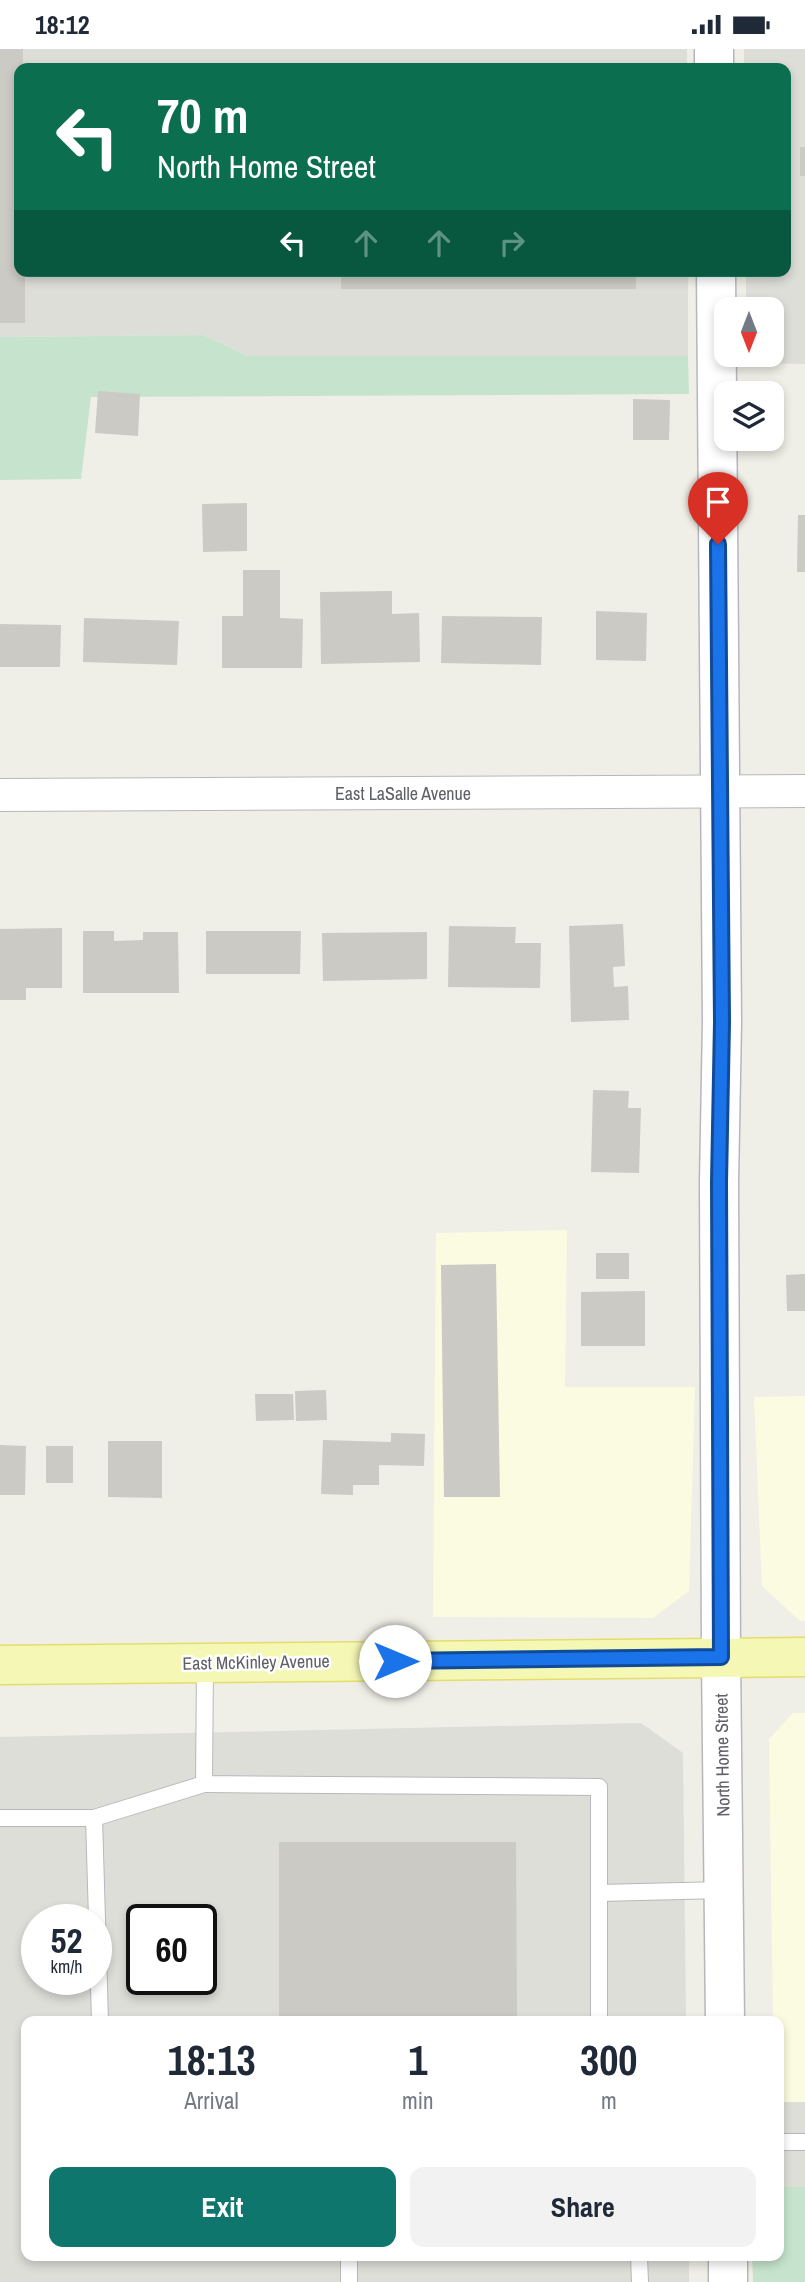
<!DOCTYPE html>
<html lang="en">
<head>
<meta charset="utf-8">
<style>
  body { margin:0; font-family:"Archivo Narrow",sans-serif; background:#f2f2f3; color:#1f2937; height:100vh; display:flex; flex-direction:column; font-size:26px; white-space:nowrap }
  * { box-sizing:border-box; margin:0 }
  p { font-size:23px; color:#747a83 }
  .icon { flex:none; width:38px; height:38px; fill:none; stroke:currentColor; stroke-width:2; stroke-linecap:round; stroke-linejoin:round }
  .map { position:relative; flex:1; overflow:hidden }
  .details { position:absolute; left:21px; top:1967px; width:763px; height:245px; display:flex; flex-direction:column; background:#fff; border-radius:14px; box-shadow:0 4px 10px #0003 }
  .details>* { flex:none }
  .top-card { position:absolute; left:14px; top:14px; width:777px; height:214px; border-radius:14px; box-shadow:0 4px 10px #0003; background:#0b6e4f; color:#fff; overflow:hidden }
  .needle { width:46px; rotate:180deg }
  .tools { position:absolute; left:714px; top:248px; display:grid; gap:14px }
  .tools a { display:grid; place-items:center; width:70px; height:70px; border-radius:14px; background:#fff; box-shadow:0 4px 10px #0003; font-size:35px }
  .speed { position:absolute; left:21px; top:1855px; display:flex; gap:14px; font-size:35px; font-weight:700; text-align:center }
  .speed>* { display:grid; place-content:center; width:91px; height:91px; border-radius:50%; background:#fff; box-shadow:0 4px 10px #0003; line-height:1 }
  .speed small { font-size:18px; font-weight:400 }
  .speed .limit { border:4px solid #111; border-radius:10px; background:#fff; color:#111 }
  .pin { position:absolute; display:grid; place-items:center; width:60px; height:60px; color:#fff; margin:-72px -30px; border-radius:50% 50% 50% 0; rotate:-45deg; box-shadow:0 0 7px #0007 }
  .pin .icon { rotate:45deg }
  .me { position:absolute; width:77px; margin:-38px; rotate:90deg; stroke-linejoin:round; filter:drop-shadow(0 0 5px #0008) }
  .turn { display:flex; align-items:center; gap:24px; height:147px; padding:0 28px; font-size:32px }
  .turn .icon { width:91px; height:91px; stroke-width:2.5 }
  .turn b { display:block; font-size:49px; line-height:60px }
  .lanes { display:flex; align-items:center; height:66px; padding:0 28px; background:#0003; justify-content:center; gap:35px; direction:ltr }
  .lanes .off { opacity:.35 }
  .eta { display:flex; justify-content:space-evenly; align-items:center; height:119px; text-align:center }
  .eta b { font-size:42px; font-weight:800; line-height:49px }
  .cta { display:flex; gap:14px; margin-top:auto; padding:14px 28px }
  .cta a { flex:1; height:80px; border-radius:14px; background:#0f766e; color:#fff; font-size:28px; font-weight:800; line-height:80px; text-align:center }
  .cta a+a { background:#f2f2f3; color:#1f2937 }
  .status { display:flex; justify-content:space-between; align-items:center; height:49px; padding:0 35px; background:#fff; direction:ltr }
  .status svg { height:19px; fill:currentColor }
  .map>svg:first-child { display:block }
</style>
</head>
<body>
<div class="status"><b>18:12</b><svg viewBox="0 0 49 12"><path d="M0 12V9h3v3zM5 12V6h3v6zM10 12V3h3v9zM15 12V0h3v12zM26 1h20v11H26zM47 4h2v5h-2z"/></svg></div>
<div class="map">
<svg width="805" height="2233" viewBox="0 0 805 2233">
  <rect width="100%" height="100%" fill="#efefe7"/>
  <g fill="#fbfbe1">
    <path d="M567 1181 565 1338H695L689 1542 653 1569 433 1568 436 1184Z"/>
    <path d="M805 1347V1572H800L762 1537 754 1348Z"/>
    <path d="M793 1664H805V2053H779V1972H773L769 1690Z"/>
  </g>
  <g fill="#deded9" fill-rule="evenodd">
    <path d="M0 0H687V19H19V222H688V307H248L203 286 0 288Z"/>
    <path d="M744 0H805V315L746 314V306H772V261H746V222H786V19H744Z"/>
    <path d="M641 1674 683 1704 686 1972H26V2207H689V2233H0V1688ZM37 1871H96V1930H37ZM142 1871H201V1930H142Z"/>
    <rect x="779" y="2053" width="26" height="85"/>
  </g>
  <g fill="#c6e4cd">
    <path d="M203 286 248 307H688L689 345 91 348 81 430 0 431V288Z"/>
    <path d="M779 2138H805V2233H753L752 2207H779Z"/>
  </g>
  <g fill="#cbcac4">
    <path d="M0 0H23V19H19V222H25V274H0Z"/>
    <rect x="800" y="98" width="5" height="29"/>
    <rect x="341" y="222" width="295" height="18"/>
    <path d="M98 342 140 345 138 387 95 384Z"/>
    <path d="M633 350 670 351 669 391H633Z"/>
    <path d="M247 454V502L203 503 202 455Z"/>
    <path d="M798 466H805V523H797Z"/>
    <path d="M243 521H280V569L303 570 302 619H222V567H243Z"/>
    <path d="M392 542V565L419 564 420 613 321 615 320 543Z"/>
    <path d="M596 562 647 564 646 612 596 611Z"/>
    <path d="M442 567 542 568 541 616 441 614Z"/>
    <path d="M84 569 179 572 177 616 83 613Z"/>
    <path d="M0 575 61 576 60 618H0Z"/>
    <path d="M623 875 625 917 613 918 614 938 628 937 629 971 571 973 569 877Z"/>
    <path d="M449 877 516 878 515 894H541L540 939 448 938Z"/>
    <path d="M62 879V939H26V951H0V880Z"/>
    <path d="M83 882H114V892L143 891V883H178L179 944H83Z"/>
    <path d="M206 882H301L300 925H206Z"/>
    <path d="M427 883V930L323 932 322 884Z"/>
    <path d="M593 1041 629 1042 628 1059H641L639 1124 591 1123Z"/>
    <rect x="596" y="1204" width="33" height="26"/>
    <path d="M496 1215 500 1448H444L441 1216Z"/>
    <path d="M805 1225V1262H787L786 1226Z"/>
    <path d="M645 1242V1297H581V1243Z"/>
    <path d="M326 1341 327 1371 296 1372 295 1342Z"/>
    <path d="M255 1345H293L294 1371 256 1372Z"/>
    <path d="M391 1384 425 1385 424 1417 379 1416V1436H353V1446L321 1445 323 1391 391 1393Z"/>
    <path d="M108 1392H162V1449L108 1448Z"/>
    <path d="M0 1396 26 1397 25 1446H0Z"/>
    <rect x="46" y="1397" width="27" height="37"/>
    <path d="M279 1793H516L517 1972H279Z"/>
  </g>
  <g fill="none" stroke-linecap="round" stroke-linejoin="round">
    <defs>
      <g id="lane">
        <path d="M205 1614 204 1735 599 1738V1972"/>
        <path d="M0 1769H94L204 1735"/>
        <path d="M94 1769 100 1972"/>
        <path d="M599 1844 723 1841"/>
        <path d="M779 2093H805"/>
        <path d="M349 2207V2233"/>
        <path d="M639 2207 640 2233"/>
      </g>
      <path id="street" d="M0 746 805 742"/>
      <g id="secondary">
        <path d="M714 0V19"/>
        <path d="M716 222 722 973 719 1133 721 1608 725 1972"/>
        <path d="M728 2207V2233"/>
      </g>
      <path id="primary" d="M0 1616 805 1608"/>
    </defs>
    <use href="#lane" stroke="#b7b8bc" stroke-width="18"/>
    <use href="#street" stroke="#b7b8bc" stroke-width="34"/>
    <use href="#secondary" stroke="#b6b7bd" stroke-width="41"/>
    <use href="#primary" stroke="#e5dd6a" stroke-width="41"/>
    <use href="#lane" stroke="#fff" stroke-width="16"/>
    <use href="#street" stroke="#fff" stroke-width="32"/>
    <use href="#secondary" stroke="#fff" stroke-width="38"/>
    <use href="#primary" stroke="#f5f8b4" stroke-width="38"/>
  </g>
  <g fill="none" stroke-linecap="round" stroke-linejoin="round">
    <defs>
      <path id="route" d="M395 1612 721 1608 719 1133 722 973 718 495"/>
    </defs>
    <use href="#route" stroke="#114b97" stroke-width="18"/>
    <use href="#route" stroke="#1a73e8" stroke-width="12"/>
  </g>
  <g text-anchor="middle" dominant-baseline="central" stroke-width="5" stroke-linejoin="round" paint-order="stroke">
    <g font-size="18" fill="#5f6066" stroke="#fff">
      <text x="403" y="744">East LaSalle Avenue</text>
      <text transform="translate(256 1613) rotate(-1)">East McKinley Avenue</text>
      <text transform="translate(722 1706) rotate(-91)">North Home Street</text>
    </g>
  </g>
</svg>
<div class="tools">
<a><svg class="needle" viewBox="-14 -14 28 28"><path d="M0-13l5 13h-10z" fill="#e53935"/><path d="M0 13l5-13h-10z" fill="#747a83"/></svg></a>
<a><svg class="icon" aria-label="layers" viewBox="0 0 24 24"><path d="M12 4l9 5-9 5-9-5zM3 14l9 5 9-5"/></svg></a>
</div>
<div class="speed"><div>52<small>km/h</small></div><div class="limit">60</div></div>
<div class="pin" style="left:718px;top:495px;background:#d93025"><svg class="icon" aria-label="arrive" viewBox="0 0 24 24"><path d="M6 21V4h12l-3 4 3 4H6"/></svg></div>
<svg class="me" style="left:395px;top:1612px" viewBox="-20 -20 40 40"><circle r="19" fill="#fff"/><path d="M0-13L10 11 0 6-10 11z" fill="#1a73e8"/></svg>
<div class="top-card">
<div class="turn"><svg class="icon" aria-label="left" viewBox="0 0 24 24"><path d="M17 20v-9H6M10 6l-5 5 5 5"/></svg><div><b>70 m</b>North Home Street</div></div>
<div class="lanes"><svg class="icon" aria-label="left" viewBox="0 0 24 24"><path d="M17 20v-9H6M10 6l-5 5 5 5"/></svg><svg class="icon off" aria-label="ahead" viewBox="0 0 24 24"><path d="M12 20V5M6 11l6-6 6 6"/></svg><svg class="icon off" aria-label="ahead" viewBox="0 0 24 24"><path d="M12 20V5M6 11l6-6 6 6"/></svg><svg class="icon off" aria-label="right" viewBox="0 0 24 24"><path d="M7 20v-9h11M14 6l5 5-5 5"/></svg></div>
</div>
<section class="details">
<div class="eta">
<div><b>18:13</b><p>Arrival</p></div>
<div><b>1</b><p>min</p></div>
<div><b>300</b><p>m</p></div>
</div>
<div class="cta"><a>Exit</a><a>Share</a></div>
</section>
</div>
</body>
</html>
